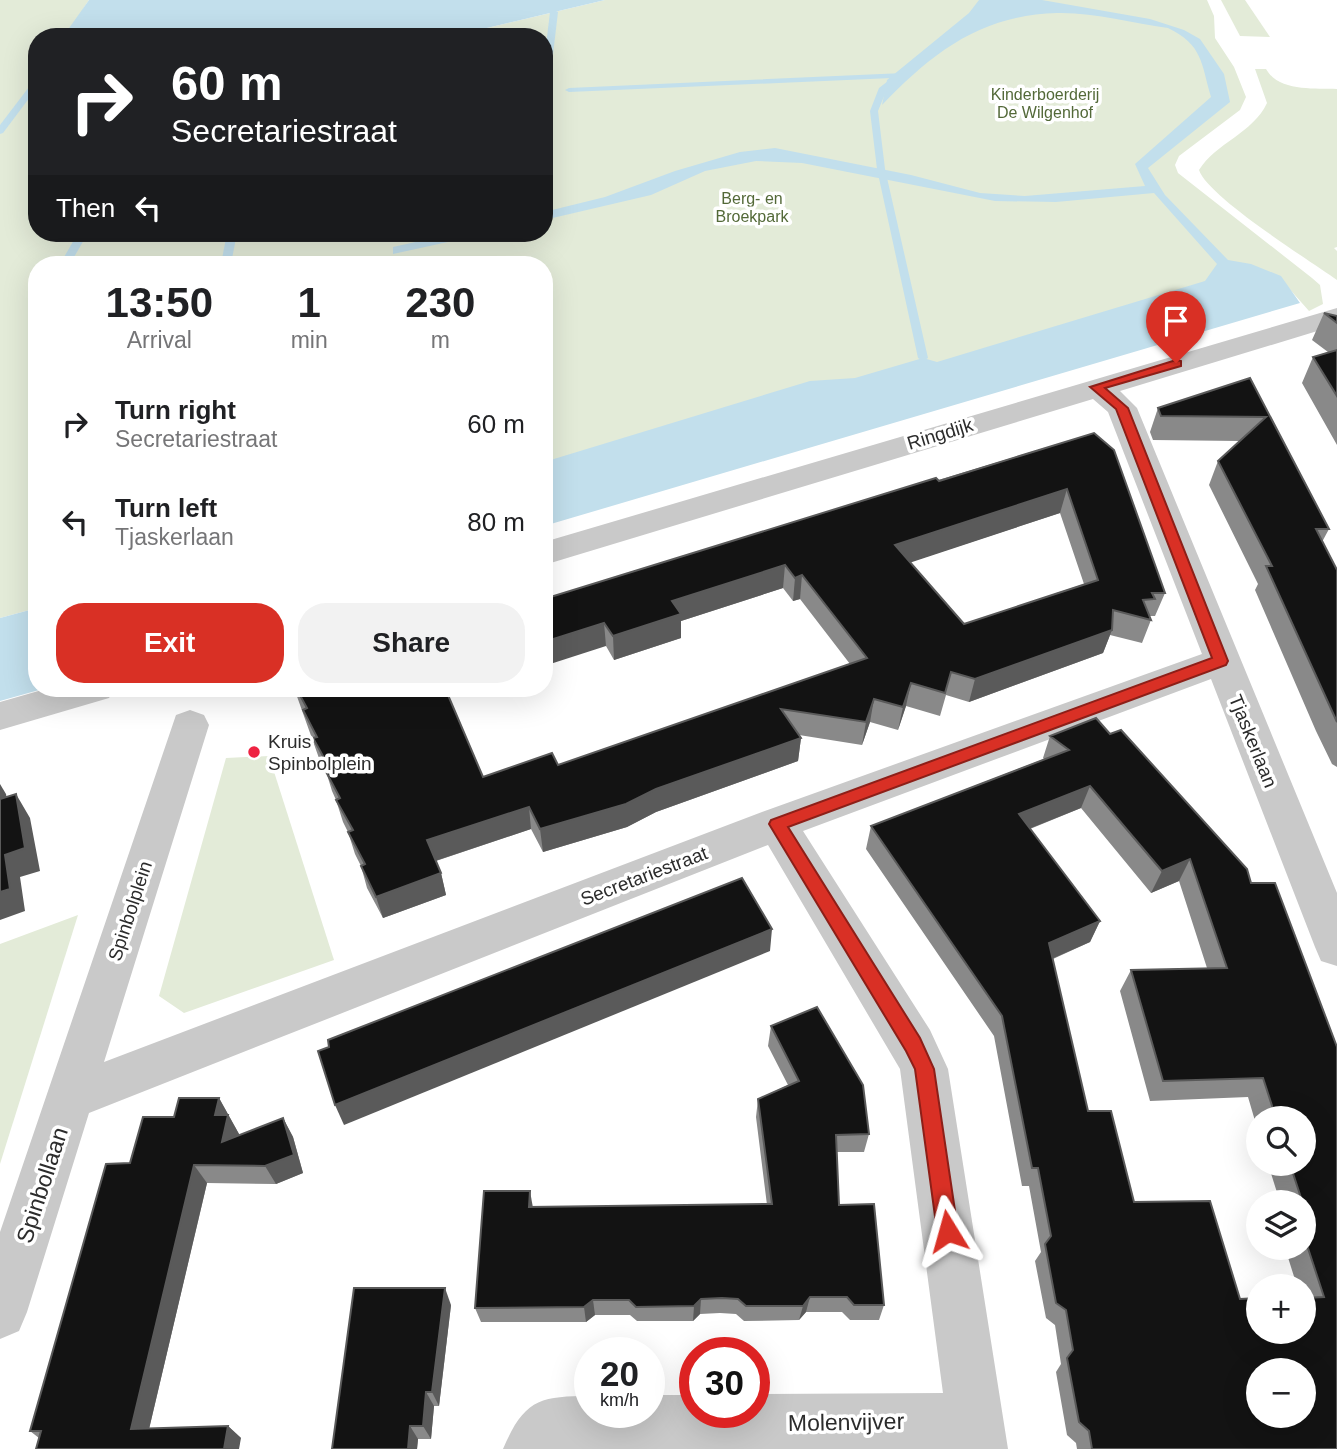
<!DOCTYPE html>
<html lang="en">
<head>
<meta charset="utf-8">
<style>
  body { margin:0; font-family:Arial,sans-serif; background:#f2f2f2; color:#202124; height:100vh; display:flex; flex-direction:column; font-size:26px; white-space:nowrap }
  * { box-sizing:border-box; margin:0 }
  p { font-size:23px; color:#757577 }
  .icon { flex:none; width:38px; height:38px; fill:none; stroke:currentColor; stroke-width:2; stroke-linecap:round; stroke-linejoin:round }
  .map { position:relative; flex:1; overflow:hidden }
  .panel { position:absolute; left:28px; top:256px; width:525px; height:441px; display:flex; flex-direction:column; background:#fff; border-radius:28px; box-shadow:0 7px 28px #0002 }
  .panel>* { flex:none }
  .hud { position:absolute; left:28px; top:28px; width:525px; height:214px; border-radius:28px; box-shadow:0 7px 28px #0002; background:#202124; color:#fff; overflow:hidden }
  .controls { position:absolute; left:1246px; top:1106px; display:grid; gap:14px }
  .controls a { display:grid; place-items:center; width:70px; height:70px; border-radius:50%; background:#fff; box-shadow:0 7px 28px #0002; font-size:35px }
  .speed { position:absolute; left:574px; top:1337px; display:flex; gap:14px; font-size:35px; font-weight:700; text-align:center }
  .speed>* { display:grid; place-content:center; width:91px; height:91px; border-radius:50%; background:#fff; box-shadow:0 7px 28px #0002; line-height:1 }
  .speed small { font-size:18px; font-weight:400 }
  .speed .limit { border:10px solid #d22; background:#fff; color:#111 }
  .pin { position:absolute; display:grid; place-items:center; width:60px; height:60px; color:#fff; margin:-72px -30px; border-radius:50% 50% 50% 0; rotate:-45deg; box-shadow:0 0 7px #0007 }
  .pin .icon { rotate:45deg }
  .me { position:absolute; width:77px; margin:-38px; rotate:352deg; stroke-linejoin:round; filter:drop-shadow(0 0 5px #0008) }
  .turn { display:flex; align-items:center; gap:24px; height:147px; padding:0 28px; font-size:32px }
  .turn .icon { width:91px; height:91px; stroke-width:2.5 }
  .turn b { display:block; font-size:49px; line-height:60px }
  .then { display:flex; align-items:center; height:66px; padding:0 28px; background:#0003; gap:14px; font-size:26px }
  .eta { display:flex; justify-content:space-evenly; align-items:center; height:119px; text-align:center }
  .eta b { font-size:42px; font-weight:600; line-height:49px }
  .button { display:flex; gap:14px; margin-top:auto; padding:14px 28px }
  .button a { flex:1; height:80px; border-radius:28px; background:#d93025; color:#fff; font-size:28px; font-weight:600; line-height:80px; text-align:center }
  .button a+a { background:#f2f2f2; color:#202124 }
  ul { padding:0; list-style:none }
  li { display:flex; align-items:center; gap:21px; height:98px; padding:0 28px }
  li div { flex:1 }
  li b { display:block; font-size:26px }
  li em { font-style:normal }
  .map>svg:first-child { display:block }
</style>
</head>
<body>
<div class="map">
<svg width="1337" height="1449" viewBox="0 0 1337 1449">
  <rect width="100%" height="100%" fill="#fff"/>
  <g fill="#e3ebd8">
    <path d="M0 0H89L83 9V37H37V233H544V37H449L605 0H1207L1214 16 1215 38 1234 67 1246 97 1240 110 1179 156 1175 165 1178 173 1312 278 1320 285 1323 304 1309 311 1286 285 544 462V264H37V608L0 618Z"/>
    <path d="M1221 0H1245L1270 37 1240 36Z"/>
    <path d="M1255 69H1266C1279 92 1314 88 1337 89V247L1334 248 1337 251V280C1309 260 1208 197 1199 170 1216 143 1253 133 1267 103Z"/>
    <path d="M269 756 334 960 184 1013 159 996 226 758Z"/>
    <path d="M78 915 0 1164V944Z"/>
  </g>
  <g fill="#c2dfec">
    <path d="M89 0H605L449 37H68L67 31Z"/>
    <path d="M979 0H1042L1150 19 1184 30 1200 39 1224 74 1230 102 1148 168 1165 195 1228 260 1251 264 1281 276 1300 303 544 526V462L810 381 855 378 923 358 937 362 1205 281 1217 264 1154 193 1056 202 995 201 802 163 756 161 705 171 651 195 544 220V212L605 197 675 171 740 152 775 148 911 175 980 193 1025 196 1145 186 1135 164 1211 97C1201 63 1203 45 1168 28 1132 23 1093 12 1057 13 981 15 933 52 882 105L887 80 969 13Z"/>
    <path d="M456 233H489L393 254V247Z"/>
    <path d="M37 608V688H46L0 701V618Z"/>
  </g>
  <g fill="none" stroke-linecap="round" stroke-linejoin="round">
    <g fill="#c2dfec" fill-rule="evenodd">
      <path d="M554 10 558 12 550 80 546 82 544 62 550 12Z"/>
      <path d="M904 73V77L887 89 878 111 885 169 928 358 923 361 918 358 877 169 870 111 879 88 892 78 569 92 565 90 569 88Z"/>
      <path d="M29 87 36 89 3 133 0 134V125Z"/>
      <path d="M78 233H88L70 264H60Z"/>
      <path d="M227 233H237L231 264H221Z"/>
    </g>
    <g fill="#c9c9c9" fill-rule="evenodd">
      <path d="M1337 308V325L1120 391 1137 408 1337 893V966L1321 961 1315 947 1211 679 803 831 930 1030 948 1069 1008 1449H503C524 1400 539 1396 590 1396V1412H649V1395H695V1412H754V1394L943 1393 900 1069 768 845 89 1113 27 1312 19 1331 0 1339V1232L176 715 190 710 204 715 209 725 104 1062 762 812 1202 654 1108 412 1093 399 544 565V542Z"/>
      <path d="M49 688H115L109 698 0 730V702Z"/>
    </g>
  </g>
  <g fill="#898989" fill-rule="evenodd">
    <path d="M1324 313 1337 316V445L1302 383 1313 357 1328 352 1312 340Z"/>
    <path d="M1250 378 1329 529 1322 542 1337 570V767L1332 764 1316 731 1255 590 1258 584 1209 485 1218 461 1240 441 1153 440 1150 432 1158 408Z"/>
    <path d="M1094 433 1165 593 1155 616H1149L1151 620 1142 643 1110 635 1103 653 969 702 946 695 940 716 906 706 898 730 870 722 862 745 799 735 801 738 798 761 656 812 627 827 543 852 531 829 436 861 441 873 446 895 383 918 367 888 361 866 355 854 348 832 343 822 336 800 332 791 325 768 320 761 294 688H445L483 777 558 765 850 664 800 599 793 601 783 588 681 621V638L614 660 606 646 544 599ZM1060 513 1084 584 964 624 910 562Z"/>
    <path d="M1110 734 1251 883 1337 1047V1449H1077L1076 1443 1067 1435 1056 1372 1061 1364 1055 1325 1046 1318 1035 1261 1041 1252 1029 1186H1022L994 1036 866 849 871 826 1044 759 1043 758 1050 736ZM1081 808 1151 893 1179 881 1207 968 1131 970 1120 991 1150 1101 1248 1097 1258 1131V1118H1304V1164H1268L1280 1202H1304V1248H1285L1297 1286H1304V1332L1240 1299 1134 1202 1088 1111 1053 959 1090 942 1100 921 1030 829Z"/>
    <path d="M771 1026 869 1134 864 1152H837L839 1205 884 1305 879 1320H850L842 1312H806L799 1320 744 1321 736 1314 720 1313 700 1314 693 1321H637L630 1315H595L586 1322H481L475 1308 533 1207 767 1205 756 1117 758 1099 788 1085 768 1046Z"/>
    <path d="M219 1098 239 1134V1136L283 1118 293 1137 303 1173 276 1184 207 1183 149 1429 228 1426 241 1438H39L30 1431 130 1163 174 1117Z"/>
    <path d="M451 1305 439 1406H434L431 1439H418L417 1449H332Z"/>
  </g>
  <g fill="#5a5a5a">
    <path d="M1067 489 1060 513 891 569 895 545Z"/>
    <path d="M785 565 783 588 681 621V638L614 660 613 636 672 601Z"/>
    <path d="M802 575 800 599 793 601 795 578Z"/>
    <path d="M604 623 606 646 544 666V642Z"/>
    <path d="M1112 630 1103 653 969 702 975 679Z"/>
    <path d="M911 683 906 706 898 730 903 707Z"/>
    <path d="M874 699 870 722 862 745 866 722Z"/>
    <path d="M801 738 798 761 656 812 627 827 543 852 540 829Z"/>
    <path d="M0 784 6 794 11 824 0 807Z"/>
    <path d="M1090 786 1081 808 1011 836 1019 814Z"/>
    <path d="M16 794 30 818 40 871 20 877 25 911 0 920V892L5 855Z"/>
    <path d="M529 807 531 829 432 862 427 840Z"/>
    <path d="M1190 859 1179 881 1151 893 1162 871Z"/>
    <path d="M441 873 446 895 383 918 376 897Z"/>
    <path d="M1100 921 1090 942 1040 964 1049 943Z"/>
    <path d="M772 929 770 951 344 1125 335 1105Z"/>
    <path d="M219 1098 239 1134 234 1160 222 1142 215 1115Z"/>
    <path d="M283 1118 293 1137 303 1173 276 1184 265 1166Z"/>
    <path d="M194 1165 207 1183 146 1442 131 1429Z"/>
    <path d="M530 1191 533 1208 529 1207Z"/>
    <path d="M445 1288 451 1305 439 1406 432 1392Z"/>
    <path d="M810 1297 806 1312 799 1320 803 1306Z"/>
    <path d="M701 1299 700 1314 693 1321 694 1306Z"/>
    <path d="M593 1300 595 1315 586 1322 584 1307Z"/>
    <path d="M426 1392 434 1406 431 1439 423 1426Z"/>
    <path d="M228 1426 241 1438 239 1449H224Z"/>
    <path d="M410 1426 418 1439 417 1449H408Z"/>
  </g>
  <g fill="#131313" stroke="#5a5a5a" stroke-width="2" fill-rule="evenodd">
    <path d="M1324 313 1337 316V323Z"/>
    <path d="M1337 350V396L1313 357Z"/>
    <path d="M1250 378 1329 529H1316L1337 570V722L1266 566H1272L1218 461 1266 417 1161 416 1158 408Z"/>
    <path d="M1094 433 1114 450 1165 593H1152L1155 599 1143 600 1151 620 1113 610 1112 630 975 679 951 672 945 693 911 683 903 707 874 699 866 722 781 709 801 738 656 789 626 804 540 829 529 807 427 840 441 873 376 897 361 866 365 864 348 832 353 830 336 800 340 798 324 768 329 767 313 738 317 737 303 710 307 708 296 688H445L483 777 552 753 558 765 867 658 802 575 795 578 785 565 672 601 681 614 613 636 604 623 544 642V599L936 478 939 481ZM1067 489 1098 580 964 624 895 545Z"/>
    <path d="M1096 718 1110 734 1121 730 1247 869 1251 883H1275L1337 1047V1449H1092L1089 1431 1079 1422 1067 1358 1073 1350 1066 1310 1056 1303 1045 1244 1051 1236 1038 1168H1032L1002 1016 871 826 1069 750 1050 736ZM1090 786 1162 871 1190 859 1227 968 1131 970 1163 1081 1263 1078 1276 1118H1304V1164H1290L1302 1201H1293V1202H1304V1236L1324 1297 1304 1298V1332H1258V1298L1240 1299 1210 1201 1134 1202 1111 1111H1088L1049 943 1100 921 1019 814ZM1258 1370H1304V1416H1258Z"/>
    <path d="M16 794 25 848 5 855 10 889 0 892V799Z"/>
    <path d="M742 878 772 929 335 1105 318 1051 329 1047 328 1040Z"/>
    <path d="M817 1007 863 1085 869 1134 836 1135 839 1205 874 1204 884 1305H854L847 1297H810L803 1306H746L738 1299 722 1298 701 1299 694 1306 636 1307 629 1300H593L584 1307 475 1308 484 1191H530L529 1207 772 1204 758 1099 799 1081 771 1026Z"/>
    <path d="M179 1098H219L215 1115H228L222 1142 283 1118 294 1155 265 1166 194 1165 131 1429 228 1426 224 1449H36L41 1431H30L106 1164 130 1163 143 1117H174Z"/>
    <path d="M354 1288H445L432 1392H426L423 1426H410L408 1449H332Z"/>
  </g>
  <path fill="#d93025" stroke="#8d1f18" stroke-width="2" d="M1176 360 1181 361V366L1105 388 1128 408 1228 661 1226 665 788 827 920 1038 934 1069 958 1231 955 1239 948 1242 940 1239 937 1231 915 1069 906 1051 769 824 771 820 1212 658 1116 409 1090 387Z"/>
  <circle fill="#ee2342" stroke="#fff" stroke-width="2.5" cx="254" cy="752" r="7"/>
  <g text-anchor="middle" dominant-baseline="central" stroke-width="7" stroke-linejoin="round" paint-order="stroke">
    <g font-size="16" fill="#536938" stroke="#fff">
      <text x="1045" y="94">Kinderboerderij<tspan x="1045" dy="18">De Wilgenhof</tspan></text>
      <text x="752" y="198">Berg- en<tspan x="752" dy="18">Broekpark</tspan></text>
    </g>
    <g font-size="19" fill="#2c2c2c" stroke="#fff">
      <text transform="translate(940 434) rotate(-17)">Ringdijk</text>
      <text transform="translate(1253 741) rotate(68)">Tjaskerlaan</text>
      <text transform="translate(644 876) rotate(-21)">Secretariestraat</text>
      <text transform="translate(130 911) rotate(-72)">Spinbolplein</text>
    </g>
    <g font-size="19" fill="#2c2c2c" stroke="#fff" text-anchor="start">
      <text x="268" y="741">Kruis<tspan x="268" dy="22">Spinbolplein</tspan></text>
    </g>
    <g font-size="23" fill="#2c2c2c" stroke="#fff">
      <text transform="translate(42 1185) rotate(-72)">Spinbollaan</text>
      <text transform="translate(846 1422) rotate(-1)">Molenvijver</text>
    </g>
  </g>
</svg>
<div class="controls">
<a><svg class="icon" aria-label="search" viewBox="0 0 24 24"><circle cx="10" cy="10" r="6"/><path d="M15 15l6 6"/></svg></a>
<a><svg class="icon" aria-label="layers" viewBox="0 0 24 24"><path d="M12 4l9 5-9 5-9-5zM3 14l9 5 9-5"/></svg></a>
<a>+</a>
<a>−</a>
</div>
<div class="speed"><div>20<small>km/h</small></div><div class="limit">30</div></div>
<div class="pin" style="left:1176px;top:363px;background:#d93025"><svg class="icon" aria-label="arrive" viewBox="0 0 24 24"><path d="M6 21V4h12l-3 4 3 4H6"/></svg></div>
<svg class="me" style="left:948px;top:1231px" viewBox="-20 -20 40 40"><path d="M0-17L14 15 0 8-14 15z" fill="#d93025" stroke="#fff" stroke-width="4"/></svg>
<div class="hud">
<div class="turn"><svg class="icon" aria-label="right" viewBox="0 0 24 24"><path d="M7 20v-9h11M14 6l5 5-5 5"/></svg><div><b>60 m</b>Secretariestraat</div></div>
<div class="then">Then<svg class="icon" aria-label="left" viewBox="0 0 24 24"><path d="M17 20v-9H6M10 6l-5 5 5 5"/></svg></div>
</div>
<section class="panel">
<div class="eta">
<div><b>13:50</b><p>Arrival</p></div>
<div><b>1</b><p>min</p></div>
<div><b>230</b><p>m</p></div>
</div>
<ul>
<li><svg class="icon" aria-label="right" viewBox="0 0 24 24"><path d="M7 20v-9h11M14 6l5 5-5 5"/></svg><div><b>Turn right</b><p>Secretariestraat</p></div><em>60 m</em></li>
<li><svg class="icon" aria-label="left" viewBox="0 0 24 24"><path d="M17 20v-9H6M10 6l-5 5 5 5"/></svg><div><b>Turn left</b><p>Tjaskerlaan</p></div><em>80 m</em></li>
</ul>
<div class="button"><a>Exit</a><a>Share</a></div>
</section>
</div>
</body>
</html>
